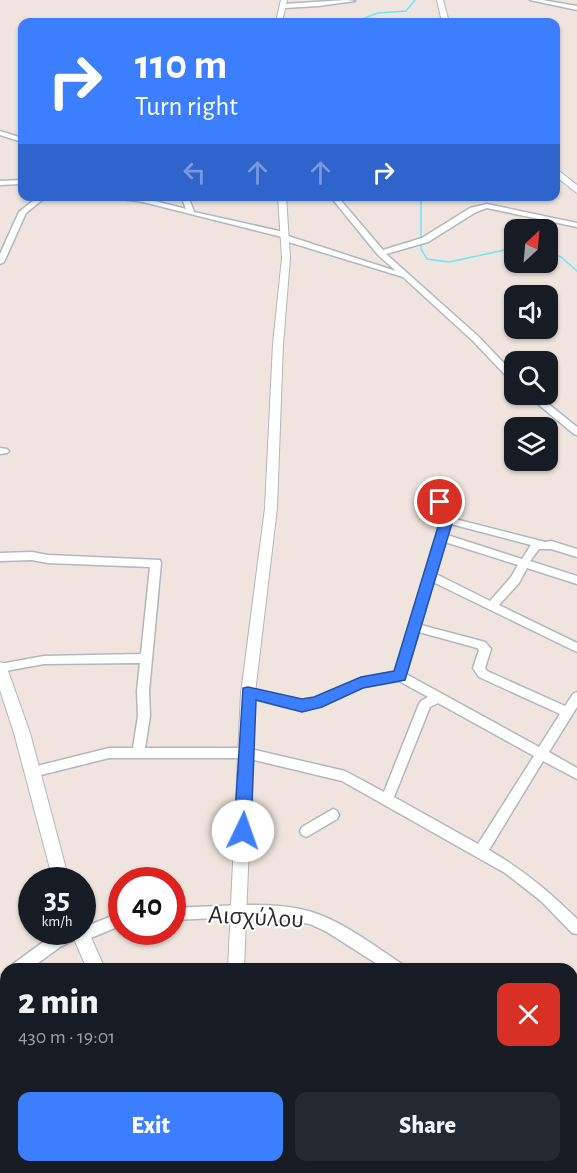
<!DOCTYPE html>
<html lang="en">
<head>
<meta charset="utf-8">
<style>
  body { margin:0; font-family:"Alegreya Sans",sans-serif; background:#242831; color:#f1f3f6; height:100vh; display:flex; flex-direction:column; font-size:22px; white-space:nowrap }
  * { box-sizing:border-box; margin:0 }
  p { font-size:20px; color:#9ea1a6 }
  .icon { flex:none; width:33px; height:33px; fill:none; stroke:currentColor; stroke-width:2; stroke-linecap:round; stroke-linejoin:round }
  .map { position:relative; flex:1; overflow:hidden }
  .drawer { position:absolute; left:0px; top:963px; width:578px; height:210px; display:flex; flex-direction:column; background:#171b24; border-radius:18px 18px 0 0; box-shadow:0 2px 4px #0004 }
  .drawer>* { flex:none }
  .guide { position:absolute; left:18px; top:18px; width:542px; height:183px; border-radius:12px; box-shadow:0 2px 4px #0004; background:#3b7eff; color:#fff; overflow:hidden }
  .needle { width:39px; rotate:26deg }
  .fabs { position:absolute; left:504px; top:219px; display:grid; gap:12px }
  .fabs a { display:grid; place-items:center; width:54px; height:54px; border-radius:12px; background:#171b24; box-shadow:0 2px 4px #0004; font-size:30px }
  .speed { position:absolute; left:18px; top:867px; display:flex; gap:12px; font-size:30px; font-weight:700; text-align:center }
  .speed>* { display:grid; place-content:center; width:78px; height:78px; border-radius:50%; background:#171b24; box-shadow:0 2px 4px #0004; line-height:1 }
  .speed small { font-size:15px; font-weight:400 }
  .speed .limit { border:9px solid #d22; background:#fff; color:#111 }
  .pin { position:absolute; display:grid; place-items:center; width:51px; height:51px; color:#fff; margin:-26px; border:3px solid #fff; border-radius:50%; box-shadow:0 2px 6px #0007 }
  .me { position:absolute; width:66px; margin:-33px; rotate:3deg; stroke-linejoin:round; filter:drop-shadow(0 0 4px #0008) }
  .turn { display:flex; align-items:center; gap:21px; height:126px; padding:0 18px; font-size:27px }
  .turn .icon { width:78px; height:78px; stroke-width:2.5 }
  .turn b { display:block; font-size:42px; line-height:51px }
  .lanes { display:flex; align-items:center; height:57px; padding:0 18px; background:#0003; justify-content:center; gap:30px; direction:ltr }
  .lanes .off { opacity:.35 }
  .round { display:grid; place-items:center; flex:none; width:63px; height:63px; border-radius:12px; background:#242831 }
  .summary { display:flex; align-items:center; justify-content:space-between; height:102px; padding:0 18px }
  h1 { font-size:36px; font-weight:800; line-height:45px }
  .button { display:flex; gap:12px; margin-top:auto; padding:12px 18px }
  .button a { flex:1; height:69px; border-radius:12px; background:#3b7eff; color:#fff; font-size:24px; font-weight:800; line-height:69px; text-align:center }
  .button a+a { background:#242831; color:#f1f3f6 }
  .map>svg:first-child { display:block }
</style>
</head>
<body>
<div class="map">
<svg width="577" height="1173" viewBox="0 0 577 1173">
  <rect width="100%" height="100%" fill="#efe5de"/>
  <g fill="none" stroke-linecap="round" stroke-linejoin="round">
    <g stroke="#6ae8f7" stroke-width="1.5">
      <path d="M354 22 378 13 406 11 415 0"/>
      <path d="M421 196V249L427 259 449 262 514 248"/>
      <path d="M548 252 561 257 577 271"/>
    </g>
    <defs>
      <g id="minor">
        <path d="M346 0 355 1 318 6 284 8 281 6 284 4Z"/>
        <path d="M530 0H542L577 6V10Z"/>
        <path d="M0 131 22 138V142L0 135Z"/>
        <path d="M22 180V184L0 185V181Z"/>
        <path d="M39 196H47L26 213 4 262 0 264V254L19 212Z"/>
        <path d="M101 196 143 198 186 209 181 196H188L194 212 288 233V236L396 271 378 255 330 196H337L383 250 422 238 470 208 487 204 577 223V227L487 208 476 212 428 242 386 254 479 337 514 374V382L511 381 473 341 403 277 282 240V237L143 202Z"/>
        <path d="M526 394H536L577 427V435L574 434Z"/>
        <path d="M0 448 7 449 9 451 7 453 0 454Z"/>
        <path d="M435 491 438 492 449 509 451 518 545 542 551 541 577 549V557L551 549H539L530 561 577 576V584L527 568 519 583 499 605 577 643V652L433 582 421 625 485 642 491 649 485 668 487 671 565 706 573 694 577 692V707L549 752 577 768V779L543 761 489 850C522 869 550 892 577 919V934L572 933 541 901 505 873 342 781 246 758H109L33 777 29 776 27 772 29 768 109 748H133L138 716 137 691 140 663 44 664 0 672V664L44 656 141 654 150 567 48 563 32 560 0 561V553L32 552 48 555 160 560 161 563 149 691 150 716 145 748H246L345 771 384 792 419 704 421 701 428 697 399 681 363 687 321 706 302 711 248 698 244 696 242 693 244 690 248 688 302 701 315 699 361 678 395 672 442 520 439 509 430 494ZM451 524 531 545 522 559 447 535ZM445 542 518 565 511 577 490 601 436 574ZM419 632 477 648 479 650 473 668 479 677 560 714 539 747 406 674ZM438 703 534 756 478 844 394 797 430 707Z"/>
        <path d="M333 809 337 811 339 815 337 819 310 835 306 837 302 835 300 831 302 827Z"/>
        <path d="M242 905C265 905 289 905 312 912 345 923 373 945 402 964L404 969H385L327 932 310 924 294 921 242 917 172 920V908Z"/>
        <path d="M122 912V925L81 942 76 939 60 947 30 969H11L13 964 50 937 63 932H82V928Z"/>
        <path d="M6 973V989L0 992V976Z"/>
        <path d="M577 974V991L572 993V977Z"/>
        <path d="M0 1009 6 1011V1026L0 1024Z"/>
        <path d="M572 1125 577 1127V1155L572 1152Z"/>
        <path d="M114 1167H130L127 1173H111Z"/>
        <path d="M311 1167H341L344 1173H315Z"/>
      </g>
      <g id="tertiary">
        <path d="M281 0H287L282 22H276Z"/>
        <path d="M278 196H286L290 258 283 344 277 508 255 693 244 969H228L241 693 265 508 273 344 282 258Z"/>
        <path d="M577 1156V1173H547L549 1167H572V1158Z"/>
        <rect x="214" y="1167" width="18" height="6"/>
      </g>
      <g id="secondary">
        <path d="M437 0H443L449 22H442Z"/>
        <path d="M555 168 577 185V193L555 176Z"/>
        <path d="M0 662 5 664 7 668 30 733 69 880H53L14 733 0 690Z"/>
        <path d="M82 925 86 926 105 969H87L71 932H82Z"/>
        <path d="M163 1167H183L184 1173H164Z"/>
      </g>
    </defs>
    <use href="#minor" stroke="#b2b6c1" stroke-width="3"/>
    <use href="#tertiary" stroke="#b2b6c1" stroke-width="2"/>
    <use href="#secondary" stroke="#b2b6c1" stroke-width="2"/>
    <use href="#minor" fill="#fff" fill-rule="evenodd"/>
    <use href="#tertiary" fill="#fff" fill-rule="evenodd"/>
    <use href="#secondary" fill="#fff" fill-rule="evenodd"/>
  </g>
  <path fill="#3b7eff" stroke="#2652a6" stroke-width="1.5" d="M440 497 447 502 453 520 405 680 363 688 322 707 302 712 256 700 251 831 249 836 243 838 237 836 234 831 243 688 248 687 302 699 314 697 361 677 394 671 440 520 434 502Z"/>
  <g text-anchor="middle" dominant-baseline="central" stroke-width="4.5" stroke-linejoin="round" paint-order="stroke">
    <g font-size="26" fill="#2c2c2c" stroke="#fff">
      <text transform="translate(256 917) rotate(3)">Αισχύλου</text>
    </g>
  </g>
</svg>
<div class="fabs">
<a><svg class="needle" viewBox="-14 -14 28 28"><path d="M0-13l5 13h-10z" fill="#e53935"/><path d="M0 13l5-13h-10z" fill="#9ea1a6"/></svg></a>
<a><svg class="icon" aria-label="sound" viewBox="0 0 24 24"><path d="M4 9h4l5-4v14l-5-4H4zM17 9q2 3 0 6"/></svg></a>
<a><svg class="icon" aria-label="search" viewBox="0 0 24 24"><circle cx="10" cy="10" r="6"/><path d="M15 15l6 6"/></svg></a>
<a><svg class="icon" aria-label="layers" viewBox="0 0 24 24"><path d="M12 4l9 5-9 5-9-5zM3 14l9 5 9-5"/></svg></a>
</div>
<div class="speed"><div>35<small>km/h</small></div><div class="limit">40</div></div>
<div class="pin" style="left:440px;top:502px;background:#d93025"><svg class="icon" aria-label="arrive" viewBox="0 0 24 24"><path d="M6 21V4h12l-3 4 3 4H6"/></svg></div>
<svg class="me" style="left:243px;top:831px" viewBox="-20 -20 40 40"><circle r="19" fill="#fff"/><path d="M0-13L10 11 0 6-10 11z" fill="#3b7eff"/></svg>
<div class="guide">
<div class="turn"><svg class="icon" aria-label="right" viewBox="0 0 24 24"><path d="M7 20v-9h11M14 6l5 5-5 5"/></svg><div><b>110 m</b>Turn right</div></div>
<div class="lanes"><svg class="icon off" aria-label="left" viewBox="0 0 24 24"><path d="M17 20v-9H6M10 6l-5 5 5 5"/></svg><svg class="icon off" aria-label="ahead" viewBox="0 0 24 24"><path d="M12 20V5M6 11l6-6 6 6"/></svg><svg class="icon off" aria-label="ahead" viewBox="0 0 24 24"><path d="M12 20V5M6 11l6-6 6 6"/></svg><svg class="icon" aria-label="right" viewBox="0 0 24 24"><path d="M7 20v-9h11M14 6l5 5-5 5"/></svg></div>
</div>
<section class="drawer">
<div class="summary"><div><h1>2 min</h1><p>430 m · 19:01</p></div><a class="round" style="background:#d93025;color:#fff"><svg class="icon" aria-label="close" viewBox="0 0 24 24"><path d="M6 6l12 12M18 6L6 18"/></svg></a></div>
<div class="button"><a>Exit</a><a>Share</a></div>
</section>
</div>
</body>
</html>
